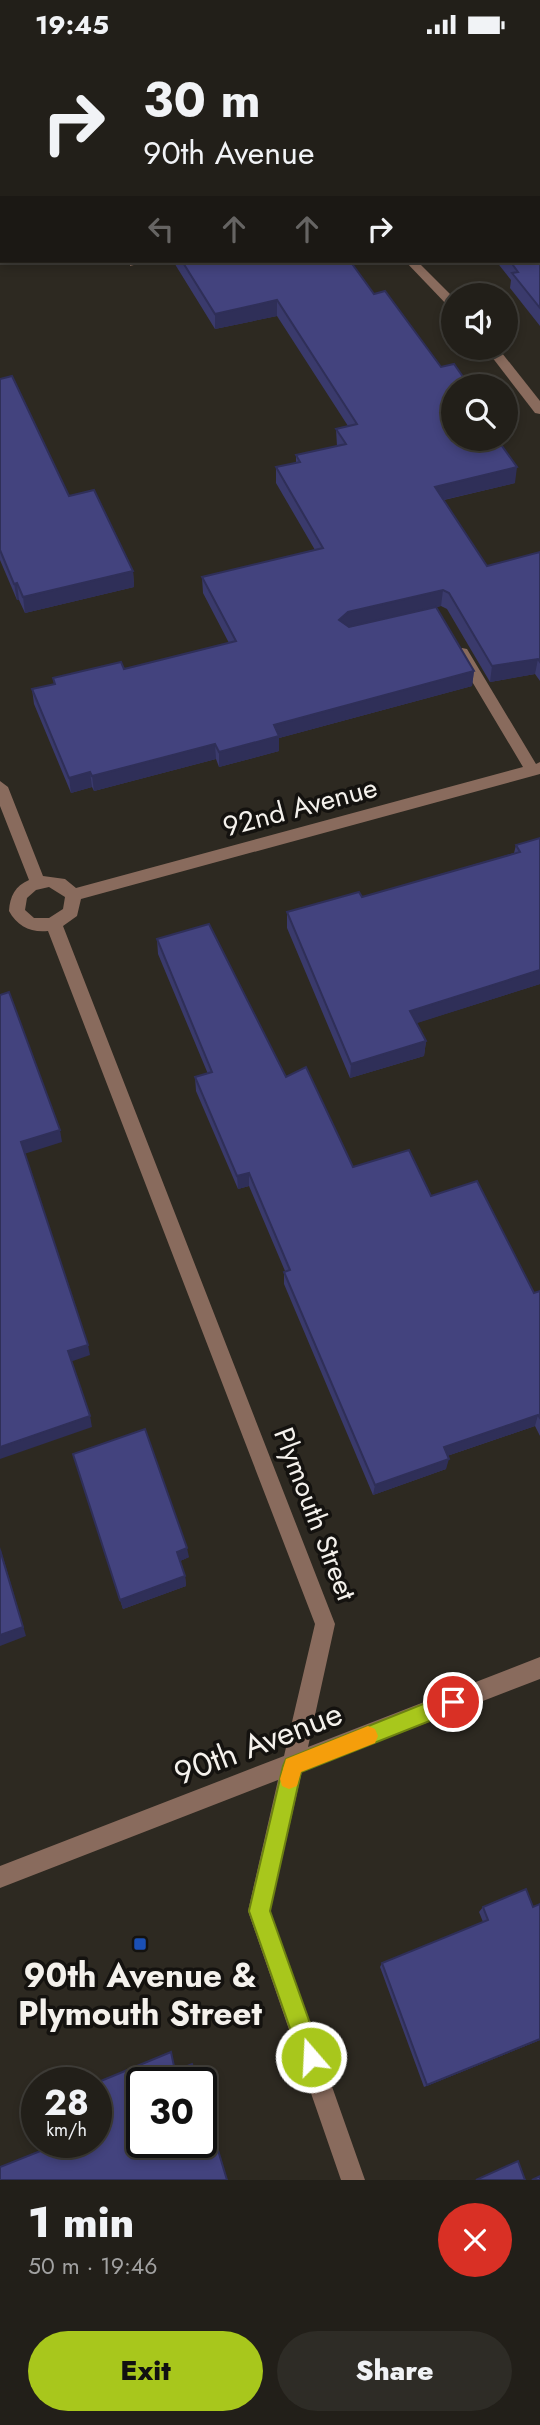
<!DOCTYPE html>
<html lang="en">
<head>
<meta charset="utf-8">
<style>
  body { margin:0; font-family:Jost,sans-serif; background:#2e2c26; color:#f1f3f6; height:100vh; display:flex; flex-direction:column; font-size:26px; white-space:nowrap }
  * { box-sizing:border-box; margin:0 }
  p { font-size:23px; color:#a2a2a2 }
  .icon { flex:none; width:38px; height:38px; fill:none; stroke:currentColor; stroke-width:2; stroke-linecap:round; stroke-linejoin:round }
  .map { position:relative; height:2131px; overflow:hidden }
  .side { display:flex; flex-direction:column; background:#221f19; flex:1 }
  .side>* { flex:none }
  .hud { position:absolute; left:0px; top:0px; width:541px; height:214px; box-shadow:0 4px 10px #0003,0 0 0 2px #3f3d38; background:#221f19; color:#f1f3f6; overflow:hidden }
  .tools { position:absolute; left:441px; top:234px; display:grid; gap:14px }
  .tools a { display:grid; place-items:center; width:77px; height:77px; border-radius:50%; background:#221f19; box-shadow:0 4px 10px #0003,0 0 0 2px #3f3d38; font-size:35px }
  .speed { position:absolute; left:21px; top:2018px; display:flex; gap:14px; font-size:35px; font-weight:700; text-align:center }
  .speed>* { display:grid; place-content:center; width:91px; height:91px; border-radius:50%; background:#221f19; box-shadow:0 4px 10px #0003,0 0 0 2px #3f3d38; line-height:1 }
  .speed small { font-size:18px; font-weight:400 }
  .speed .limit { border:4px solid #111; border-radius:10px; background:#fff; color:#111 }
  .pin { position:absolute; display:grid; place-items:center; width:60px; height:60px; color:#fff; margin:-30px; border:4px solid #fff; border-radius:50%; box-shadow:0 2px 7px #0007 }
  .me { position:absolute; width:77px; margin:-38px; rotate:341deg; stroke-linejoin:round; filter:drop-shadow(0 0 5px #0008) }
  .turn { display:flex; align-items:center; gap:24px; height:147px; padding:0 28px; font-size:32px }
  .turn .icon { width:91px; height:91px; stroke-width:2.5 }
  .turn b { display:block; font-size:49px; line-height:60px }
  .lanes { display:flex; align-items:center; height:66px; padding:0 28px; background:#0003; justify-content:center; gap:35px; direction:ltr }
  .lanes .off { opacity:.35 }
  .round { display:grid; place-items:center; flex:none; width:74px; height:74px; border-radius:37px; background:#2e2c26 }
  .head { display:flex; align-items:center; justify-content:space-between; height:119px; padding:0 28px }
  h1 { font-size:42px; font-weight:800; line-height:52px }
  .action { display:flex; gap:14px; margin-top:auto; padding:14px 28px }
  .action a { flex:1; height:80px; border-radius:42px; background:#a8c71c; color:#111; font-size:28px; font-weight:800; line-height:80px; text-align:center }
  .action a+a { background:#2e2c26; color:#f1f3f6 }
  .status { display:flex; justify-content:space-between; align-items:center; height:49px; padding:0 35px; background:#221f19; direction:ltr }
  .status svg { height:19px; fill:currentColor }
  .map>svg:first-child { display:block }
</style>
</head>
<body>
<div class="status"><b>19:45</b><svg viewBox="0 0 49 12"><path d="M0 12V9h3v3zM5 12V6h3v6zM10 12V3h3v9zM15 12V0h3v12zM26 1h20v11H26zM47 4h2v5h-2z"/></svg></div>
<div class="map">
<svg width="540" height="2131" viewBox="0 0 540 2131">
  <rect width="100%" height="100%" fill="#2d2921"/>
  <g fill="none" stroke-linecap="round" stroke-linejoin="round">
    <g fill="#896b5d" fill-rule="evenodd">
      <path d="M193 0H211L192 2Z"/>
      <path d="M247 0H257L258 2H248Z"/>
      <path d="M130 212H149L130 217Z"/>
      <path d="M405 212H417L453 248V259L449 258Z"/>
      <path d="M485 299H498L540 352V365L535 364Z"/>
      <path d="M462 599 467 600 536 715 540 713V725L81 850 77 867 63 877 335 1575 308 1698 540 1608V1630L302 1722 270 1862 365 2131H341L248 1862 278 1731 0 1839V1817L284 1707 315 1575 48 882C31 884 17 877 9 862 10 847 15 837 29 831L0 757V732L8 738 43 827 65 830 76 839 523 718 455 604ZM49 838 65 848 63 860 49 869H34L25 861 27 849 36 841Z"/>
    </g>
  </g>
  <g fill="#3a3a6c">
    <path d="M540 0V277L510 239 511 231 496 212H539V2H329V1Z"/>
    <path d="M173 212H350L374 245 441 318 499 390V393L515 434 444 451 487 517 540 503V632L535 625 490 633 447 560 441 557 349 578 474 622 472 637 279 689V702L219 718 216 710 94 742 92 738 71 744 34 655 32 640 54 635 53 629 124 620 229 594 203 544 202 528 315 501 276 434V418L296 414V406L337 397 336 380 348 377 277 267 215 280Z"/>
    <path d="M0 330 69 447 133 522 134 538 25 564 19 551H17L0 511Z"/>
    <path d="M540 789V935L416 974 426 992 424 1007 350 1029 287 879V863L362 848 514 804 516 796Z"/>
    <path d="M157 890 286 1028 353 1118 431 1147 534 1244 540 1242V1387L535 1377 447 1407 446 1420 373 1446 284 1235V1223L285 1222 249 1137 238 1140 196 1042 195 1028 208 1025 158 905Z"/>
    <path d="M73 1405 189 1508 180 1512 185 1527 186 1537 123 1560Z"/>
    <path d="M540 1855V1991L424 2038 380 1918 382 1914 483 1873 479 1863 483 1858H533Z"/>
  </g>
  <g fill="#2f2f58">
    <rect x="0" y="163" width="2" height="15"/>
    <path d="M277 251V267L215 280V265Z"/>
    <path d="M517 418 515 434 434 453 435 438Z"/>
    <path d="M133 522 134 538 25 564 23 548Z"/>
    <path d="M17 534 19 551H17L14 535Z"/>
    <path d="M443 541 441 557 347 578 339 571 348 563Z"/>
    <path d="M538 610 535 625 490 633 492 617Z"/>
    <path d="M474 622 472 637 279 689V702L219 718V703L274 676Z"/>
    <path d="M215 695 216 710 94 742 92 727Z"/>
    <path d="M90 723 92 738 71 744 69 729Z"/>
    <path d="M540 921V935L408 977 410 962Z"/>
    <path d="M426 992 424 1007 350 1029 351 1015Z"/>
    <path d="M60 1081 62 1093 24 1105 21 1093Z"/>
    <path d="M249 1124V1137L238 1140 237 1127Z"/>
    <path d="M88 1296 90 1306 70 1313 68 1302Z"/>
    <path d="M538 1366 535 1377 441 1409 444 1398Z"/>
    <path d="M90 1367 92 1378 0 1410V1398Z"/>
    <path d="M449 1410 446 1420 373 1446 375 1436Z"/>
    <path d="M0 1498 26 1587 0 1597Z"/>
    <path d="M187 1499 189 1508 178 1513 177 1503Z"/>
    <path d="M185 1527 186 1537 123 1560 120 1551Z"/>
    <path d="M540 1990V1991L424 2038 427 2036Z"/>
  </g>
  <g fill="#43437e" stroke="#2f2f58" stroke-width="2">
    <path d="M0 0H27L28 2H2V20L0 21Z"/>
    <path d="M332 0H540V259L512 224 518 223 510 212H539V2H329V1Z"/>
    <path d="M2 24V163H0V30Z"/>
    <path d="M182 212H350L374 245 385 242 441 318 454 315 470 338H453V390H497L517 418 435 438 487 517 540 503V613L538 610 492 617 449 544 443 541 348 563 339 571 349 578 436 558 474 622 274 676 279 687 219 703 215 695 92 727 90 723 69 729 32 640 55 635 53 629 121 613 124 620 236 592 202 528 323 499 276 418 300 413 296 406 346 395 336 380 357 375 277 251 215 265Z"/>
    <path d="M12 327 69 447 94 441 133 522 23 548 17 534 14 535 0 501V330Z"/>
    <path d="M540 789V921L410 962 426 992 351 1015 287 863 359 843 362 848 520 803 516 796Z"/>
    <path d="M209 875 286 1028 306 1018 353 1118 409 1101 431 1147 477 1132 534 1244 540 1242V1369L538 1366 444 1398 449 1410 375 1436 284 1223 290 1221 249 1124 237 1127 195 1028 212 1023 157 890Z"/>
    <path d="M9 943 60 1081 21 1093 88 1296 68 1302 90 1367 0 1398V946Z"/>
    <path d="M145 1380 187 1499 177 1503 185 1527 120 1551 73 1405Z"/>
    <path d="M0 1501 23 1578 0 1586Z"/>
    <path d="M526 1840 533 1858 540 1855V1990L427 2036 382 1914 488 1871 483 1858Z"/>
    <path d="M171 2003 175 2022 192 2015 198 2034H142V2093H201V2045L227 2131H0V2118L63 2093H96V2034Z"/>
    <path d="M518 2112 525 2131H476Z"/>
    <path d="M540 2127V2131H532Z"/>
  </g>
  <path fill="#a8c71c" stroke="#6d8112" stroke-width="2" d="M453 1643 460 1646 463 1653 460 1660 301 1723 270 1862 322 2008 318 2016 311 2019 303 2016 300 2008 249 1862 283 1717 286 1710Z"/>
  <path fill="#f59e0b" d="M368 1677 375 1680 378 1687 375 1694 301 1723 297 1737 289 1740 282 1737 280 1730 286 1710Z"/>
  <rect fill="#1a4fb4" stroke="#14120f" stroke-width="2.5" x="133" y="1888" width="14" height="14" rx="3.5"/>
  <g text-anchor="middle" dominant-baseline="central" stroke-width="7" stroke-linejoin="round" paint-order="stroke">
    <g font-size="28" fill="#f4f1ec" stroke="#14120f">
      <text transform="translate(300 758) rotate(-15)">92nd Avenue</text>
      <text transform="translate(315 1465) rotate(69)">Plymouth Street</text>
    </g>
    <g font-size="33" fill="#f4f1ec" stroke="#14120f">
      <text transform="translate(258 1694) rotate(-21)">90th Avenue</text>
    </g>
    <g font-size="33" font-weight="bold" fill="#f4f1ec" stroke="#14120f">
      <text x="140" y="1926">90th Avenue &amp;<tspan x="140" dy="38">Plymouth Street</tspan></text>
    </g>
  </g>
</svg>
<div class="tools">
<a><svg class="icon" aria-label="sound" viewBox="0 0 24 24"><path d="M4 9h4l5-4v14l-5-4H4zM17 9q2 3 0 6"/></svg></a>
<a><svg class="icon" aria-label="search" viewBox="0 0 24 24"><circle cx="10" cy="10" r="6"/><path d="M15 15l6 6"/></svg></a>
</div>
<div class="speed"><div>28<small>km/h</small></div><div class="limit">30</div></div>
<div class="pin" style="left:453px;top:1653px;background:#d93025"><svg class="icon" aria-label="arrive" viewBox="0 0 24 24"><path d="M6 21V4h12l-3 4 3 4H6"/></svg></div>
<svg class="me" style="left:311px;top:2008px" viewBox="-20 -20 40 40"><circle r="17" fill="#a8c71c" stroke="#fff" stroke-width="3"/><path d="M0-11L8 9 0 5-8 9z" fill="#fff"/></svg>
<div class="hud">
<div class="turn"><svg class="icon" aria-label="right" viewBox="0 0 24 24"><path d="M7 20v-9h11M14 6l5 5-5 5"/></svg><div><b>30 m</b>90th Avenue</div></div>
<div class="lanes"><svg class="icon off" aria-label="left" viewBox="0 0 24 24"><path d="M17 20v-9H6M10 6l-5 5 5 5"/></svg><svg class="icon off" aria-label="ahead" viewBox="0 0 24 24"><path d="M12 20V5M6 11l6-6 6 6"/></svg><svg class="icon off" aria-label="ahead" viewBox="0 0 24 24"><path d="M12 20V5M6 11l6-6 6 6"/></svg><svg class="icon" aria-label="right" viewBox="0 0 24 24"><path d="M7 20v-9h11M14 6l5 5-5 5"/></svg></div>
</div>
</div>
<section class="side">
<div class="head"><div><h1>1 min</h1><p>50 m · 19:46</p></div><a class="round" style="background:#d93025;color:#fff"><svg class="icon" aria-label="close" viewBox="0 0 24 24"><path d="M6 6l12 12M18 6L6 18"/></svg></a></div>
<div class="action"><a>Exit</a><a>Share</a></div>
</section>
</body>
</html>
